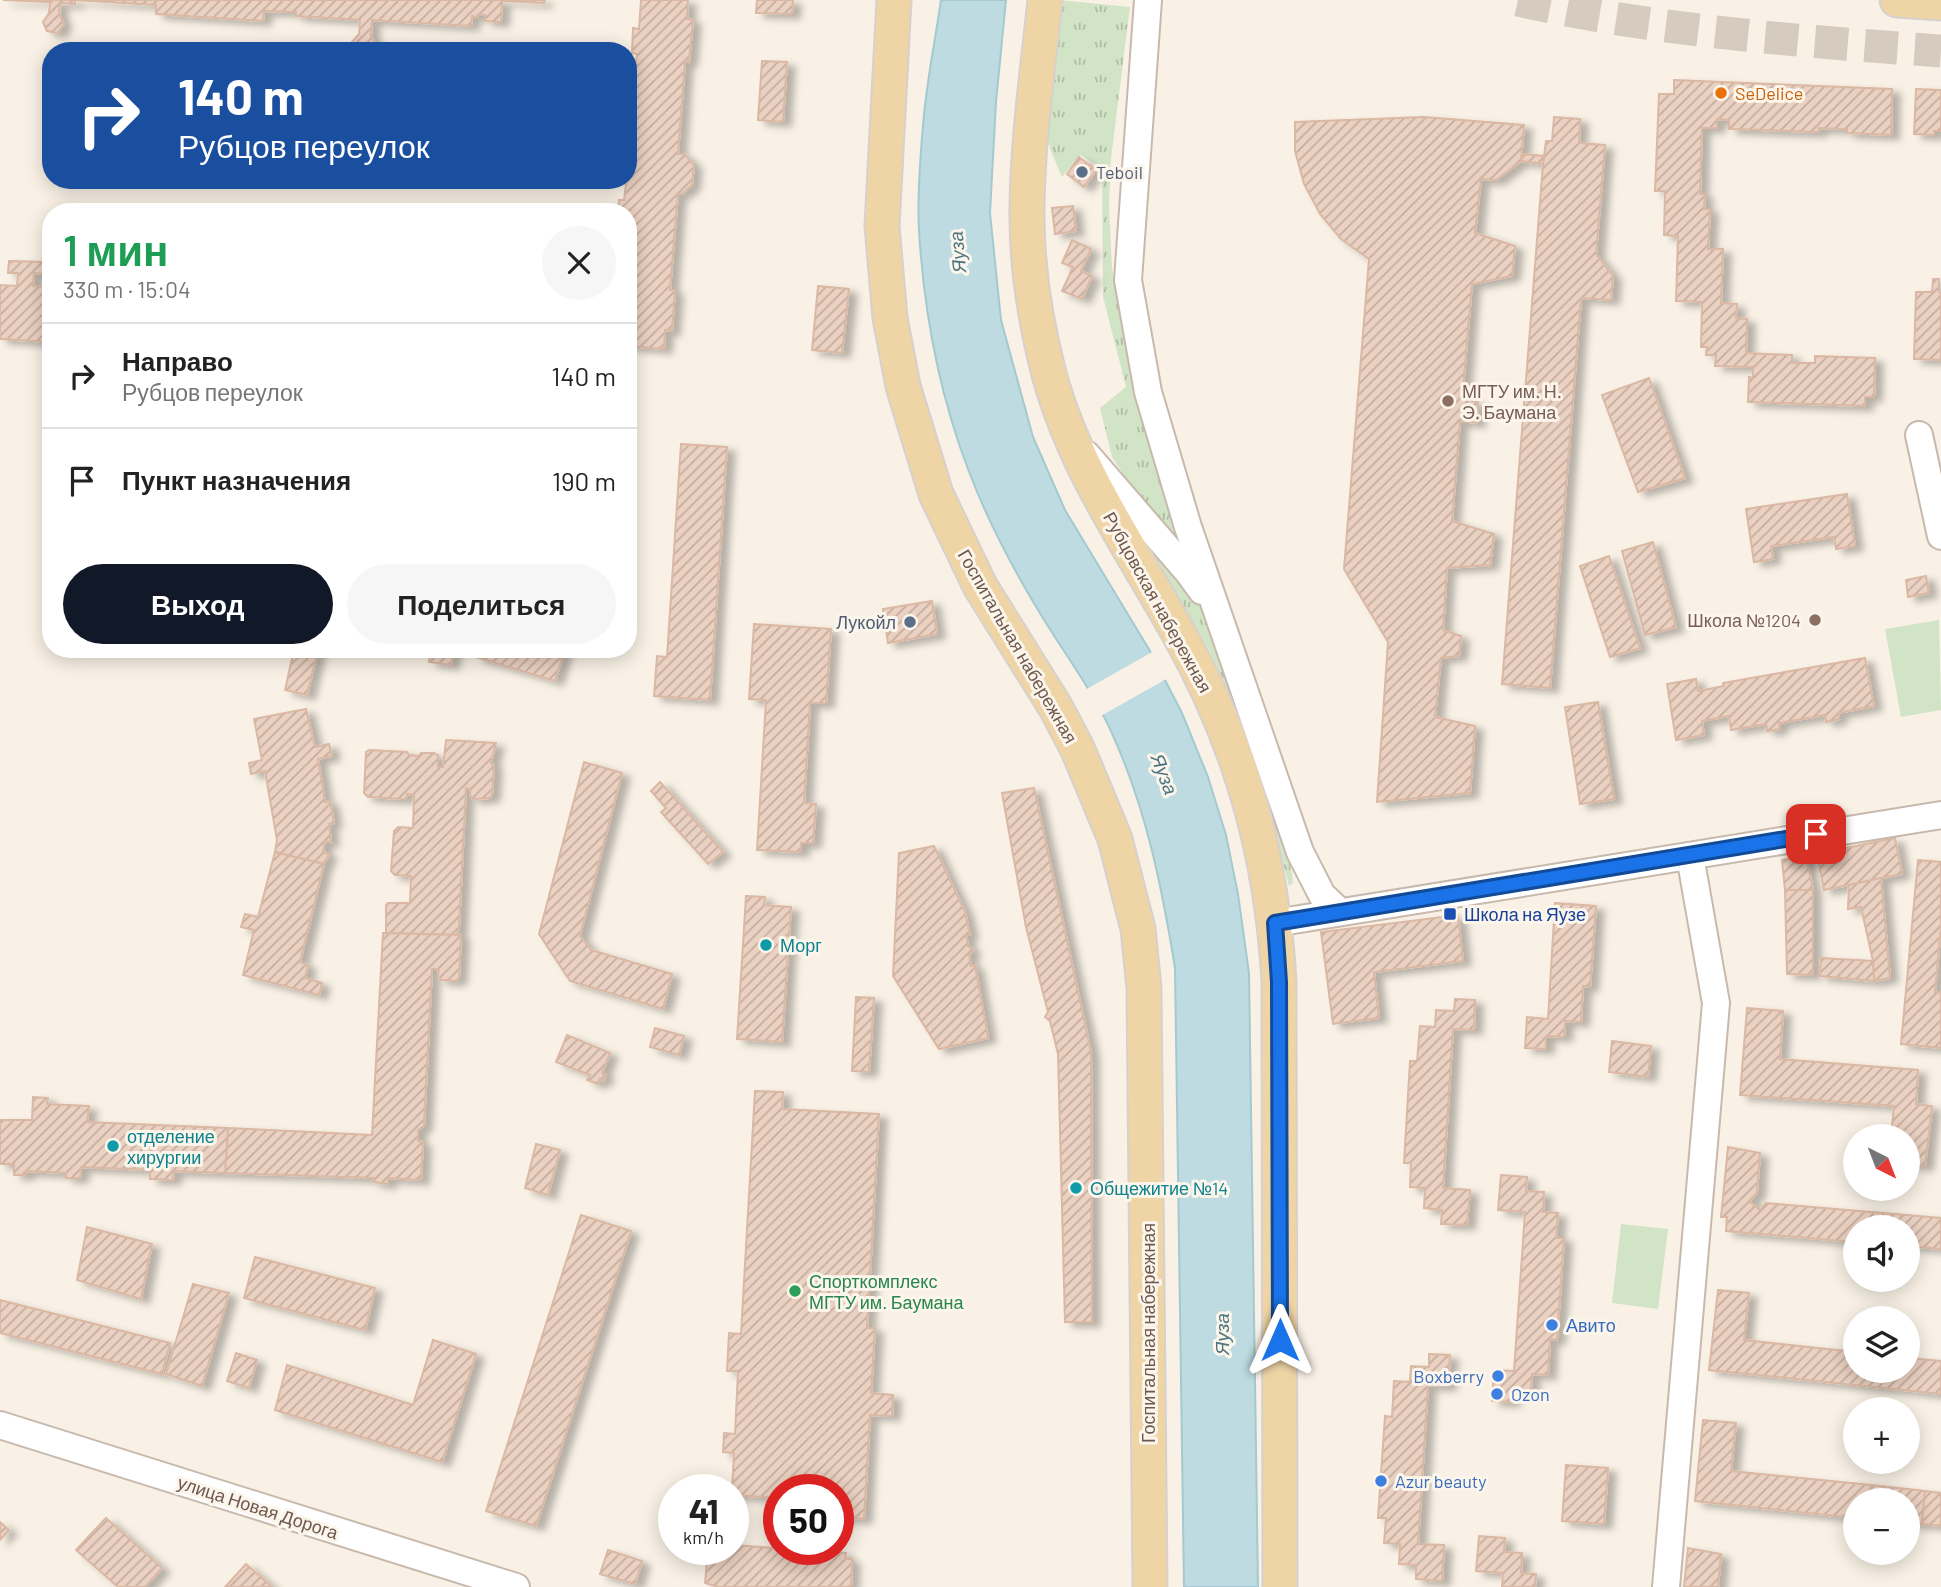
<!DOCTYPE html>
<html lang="ru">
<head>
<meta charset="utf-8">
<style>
  body { margin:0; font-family:Barlow,sans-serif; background:#f6f6f6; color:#222; height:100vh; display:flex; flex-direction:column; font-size:26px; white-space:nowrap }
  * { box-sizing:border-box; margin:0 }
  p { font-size:23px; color:#767676 }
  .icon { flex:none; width:38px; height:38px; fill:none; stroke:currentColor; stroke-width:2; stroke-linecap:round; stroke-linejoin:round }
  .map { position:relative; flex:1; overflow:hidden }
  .panel { position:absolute; left:42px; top:203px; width:595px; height:455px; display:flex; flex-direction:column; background:#fff; border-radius:28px; box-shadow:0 4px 18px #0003 }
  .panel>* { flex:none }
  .top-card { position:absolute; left:42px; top:42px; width:595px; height:147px; border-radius:28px; box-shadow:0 4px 18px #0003; background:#1a4fa0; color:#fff; overflow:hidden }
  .needle { width:46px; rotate:138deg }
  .buttons { position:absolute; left:1843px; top:1124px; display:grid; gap:14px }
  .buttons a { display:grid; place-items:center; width:77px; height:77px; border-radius:50%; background:#fff; box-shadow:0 4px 18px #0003; font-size:35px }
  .speed { position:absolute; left:658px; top:1474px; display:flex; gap:14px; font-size:35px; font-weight:700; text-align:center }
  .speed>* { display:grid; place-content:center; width:91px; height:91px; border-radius:50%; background:#fff; box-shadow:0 4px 18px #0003; line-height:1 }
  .speed small { font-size:18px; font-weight:400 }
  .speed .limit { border:10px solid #d22; background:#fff; color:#111 }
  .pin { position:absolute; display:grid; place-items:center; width:60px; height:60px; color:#fff; margin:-30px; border-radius:14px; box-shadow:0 4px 10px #0006 }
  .me { position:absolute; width:77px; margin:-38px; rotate:0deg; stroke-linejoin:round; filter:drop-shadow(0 0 5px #0008) }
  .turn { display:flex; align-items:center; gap:24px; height:147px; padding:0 21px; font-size:32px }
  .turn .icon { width:91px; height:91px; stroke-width:2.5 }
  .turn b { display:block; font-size:49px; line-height:60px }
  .round { display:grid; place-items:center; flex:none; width:74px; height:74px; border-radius:37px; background:#f6f6f6 }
  .summary { display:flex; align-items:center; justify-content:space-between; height:119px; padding:0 21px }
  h1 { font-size:42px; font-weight:600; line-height:52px; color:#1e9e55 }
  .cta { display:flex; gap:14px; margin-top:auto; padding:14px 21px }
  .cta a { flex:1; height:80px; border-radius:42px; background:#111827; color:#fff; font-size:28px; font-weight:600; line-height:80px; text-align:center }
  .cta a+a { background:#f6f6f6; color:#222 }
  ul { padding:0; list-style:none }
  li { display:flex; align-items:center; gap:21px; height:105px; padding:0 21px; border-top:2px solid #e0e0e0 }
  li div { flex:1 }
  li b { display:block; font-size:26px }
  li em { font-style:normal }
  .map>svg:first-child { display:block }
</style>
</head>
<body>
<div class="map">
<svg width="1941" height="1587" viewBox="0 0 1941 1587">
  <defs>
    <pattern id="grass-tufts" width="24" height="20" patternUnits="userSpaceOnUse" patternTransform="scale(1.75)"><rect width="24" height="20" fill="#d2e4c6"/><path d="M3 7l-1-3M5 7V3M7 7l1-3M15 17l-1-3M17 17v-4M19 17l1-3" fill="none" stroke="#afbca3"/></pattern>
    <pattern id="building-hatch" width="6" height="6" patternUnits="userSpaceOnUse" patternTransform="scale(1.75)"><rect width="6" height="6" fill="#ebd1c1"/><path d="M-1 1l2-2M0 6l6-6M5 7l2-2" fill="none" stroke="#c3ad9f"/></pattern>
    <filter id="shadow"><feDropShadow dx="8" dy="4.5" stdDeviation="3.5" flood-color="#0004"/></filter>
  </defs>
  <rect width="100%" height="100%" fill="#f9f1e5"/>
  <g fill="url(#grass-tufts)">
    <path d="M1059 0 1130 7 1111 159 1109 206 1112 268 1125 331 1185 555 1132 488 1112 457 1100 408 1126 387 1103 297 1102 168 1080 155 1062 177 1051 151 1046 134Z"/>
    <path d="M1139 522 1188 579 1224 638 1242 695 1292 873 1293 883 1289 886C1270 815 1252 744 1222 677 1199 623 1161 576 1139 522Z"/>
  </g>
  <g fill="#d2e4c6">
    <path d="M1939 620 1941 710 1901 717 1885 629Z"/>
    <path d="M1621 1224 1668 1229 1658 1309 1612 1303Z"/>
  </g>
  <path fill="#bddbe0" stroke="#a4c9d0" stroke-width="2" d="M941 0H1006L996 102 990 213 1001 320 1033 437 1065 510 1150 651 1182 713 1208 777 1226 835 1238 894 1249 973 1258 1587H1184L1175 968C1162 888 1147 812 1114 738 1095 694 1066 656 1041 615 1013 569 987 520 968 469 939 393 924 312 919 231 917 197 920 160 923 126 926 84 935 42 941 0Z"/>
  <path fill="#f9f1e5" d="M1154 651 1168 678 1099 717 1085 690Z"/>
  <g fill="url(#building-hatch)" stroke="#dbb8a3" stroke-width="2" filter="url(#shadow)">
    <path d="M3 0H545L544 3 502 1 501 22 485 21V15H478V17L472 16 471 26 372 20 371 36 376 45 371 51H357L352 45V42L359 34 360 20 296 16V12L264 11 263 21 156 14V5L75 0V4L60 3 59 14 64 24 57 33 47 31 43 22 49 13 50 2Z"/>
    <path d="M641 0H688L687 19 693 20 689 62 685 61 678 154H684L694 165 692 185 682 194 678 193 670 290H675L672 331 665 330 664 349 628 346V212H618L619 200H624L626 184 618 180H628V152L637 54 632 53 633 28 639 29Z"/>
    <path d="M757 0H793L792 14 756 13Z"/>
    <path d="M762 61 787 62 783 122 758 120Z"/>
    <path d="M1674 80 1892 89 1891 135 1847 133V129L1819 128V132L1729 129V120L1717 119V128H1702L1700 194H1705L1704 209H1710L1708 249H1723L1721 303 1737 304 1736 318 1747 319 1746 353 1792 355V363H1815V356L1875 358 1874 397H1865V406L1748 402 1749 377 1753 378V367L1715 366 1716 355H1706L1707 347H1701L1702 302 1676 301 1678 236 1664 235 1665 191H1655L1659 94H1674Z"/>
    <path d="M1916 89 1941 90V131H1934V135L1914 134Z"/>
    <path d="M1424 117 1524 125 1521 161 1496 180 1481 179 1475 233 1515 246 1512 276 1472 284 1462 399 1478 402 1477 423 1460 421 1452 521 1494 534 1490 565 1447 568 1443 630 1461 636 1459 656 1441 658 1435 717 1475 726 1470 793 1377 802 1388 642 1344 569 1369 259 1341 239 1320 214 1304 184 1295 151V122Z"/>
    <path d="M1554 117 1580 119 1579 143 1605 145 1596 254 1613 276 1611 300 1581 298 1550 688 1502 684 1543 164 1546 141H1552Z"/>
    <path d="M1522 154 1544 156 1543 164 1521 161Z"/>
    <path d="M1079 157 1096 170 1084 187 1067 174Z"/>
    <path d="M1073 206 1076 231 1055 234 1052 208Z"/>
    <path d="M1072 240 1091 249 1081 271 1092 276 1082 299 1062 291 1073 267 1062 263Z"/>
    <path d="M9 261 44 262 43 274 34 273 33 286 51 287V342L0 339V285L17 286 18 273H8Z"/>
    <path d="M1933 279H1939V292L1941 293V360L1914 359 1916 292H1932Z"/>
    <path d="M818 286 849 289 842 353 812 350Z"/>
    <path d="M1649 378 1685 478 1638 492 1602 395Z"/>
    <path d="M681 444 727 447 710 700 654 696 657 656 667 657Z"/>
    <path d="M1847 494 1855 546 1836 549 1834 537 1771 546 1773 559 1754 562 1746 509Z"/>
    <path d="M1653 542 1676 627 1645 635 1622 551Z"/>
    <path d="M1609 556 1640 648 1610 657 1580 566Z"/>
    <path d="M1926 576 1929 593 1908 597 1906 580Z"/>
    <path d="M932 601 937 634 888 643 883 609Z"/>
    <path d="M754 624 831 629 826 703H810L804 803 816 804 813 843H801V852L757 850 766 700 749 699Z"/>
    <path d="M294 649H318L307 695 285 690Z"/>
    <path d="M431 649H454L451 665 429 662Z"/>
    <path d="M478 649H565L555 681 476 657Z"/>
    <path d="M1865 658 1874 706 1838 713 1839 719 1826 722 1825 715 1779 723 1780 729 1767 731 1766 724 1731 730 1729 716 1702 721 1704 735 1676 740 1667 684 1696 679 1698 691 1724 686 1723 683Z"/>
    <path d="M1598 702 1614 799 1580 804 1565 707Z"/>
    <path d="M306 709 315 747 329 744 332 756 318 759 325 802 330 801 334 823 329 824 331 842 325 841 323 852 329 854 324 864 275 852 277 840 265 771 251 774 249 763 262 760 254 719Z"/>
    <path d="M446 740 496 743 491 763 494 766 492 795 489 798 473 799 470 795V789L466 788 459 927 457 935 386 933V905L388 903H410L411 876 395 875 391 871 394 831 398 827 413 828 414 795 407 794V797L404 799 368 797 364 793 366 752 369 750 407 752 409 755 419 756 421 753H434L438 755V767H443Z"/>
    <path d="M584 762 622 773 580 936 591 950 672 974 663 1009 570 981 539 934Z"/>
    <path d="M660 782 723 852 708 864 661 812 666 808 651 791Z"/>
    <path d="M1034 788 1091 1052 1092 1322H1065L1058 1054 1050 1021 1045 1017 1048 1012 1026 927 1002 793Z"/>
    <path d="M1895 838 1902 874 1824 890 1817 854Z"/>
    <path d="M934 846 965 912 970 935H966L968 946 973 950 969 955 971 966 975 965 988 1038 939 1049 893 976 899 853Z"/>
    <path d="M275 852 324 864 300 962 308 965 305 978 322 983 319 995 243 975 254 930 241 927 245 914 258 917Z"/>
    <path d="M1806 855 1813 890H1785L1782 860Z"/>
    <path d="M1918 860 1941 862V927L1935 992H1941V1048L1901 1044Z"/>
    <path d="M1881 878 1890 978 1874 981 1873 961 1861 907 1848 909 1849 885Z"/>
    <path d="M1785 890H1813V975L1787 974Z"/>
    <path d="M746 896 765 897 764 905 791 907 782 1042 737 1039Z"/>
    <path d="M1555 903 1596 906 1590 987 1583 986 1581 1022 1565 1021 1564 1037 1546 1036V1049L1525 1048 1527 1017 1548 1019Z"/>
    <path d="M1458 915 1463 961 1374 972 1379 1018 1333 1024 1321 932Z"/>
    <path d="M383 933 461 935 459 978 455 981 441 980 438 976 439 969H432L424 1126 418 1130V1141L423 1142 421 1180 388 1178V1184L373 1182 374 1178 225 1173 228 1128 372 1135Z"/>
    <path d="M1821 958 1873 961 1874 981 1820 976Z"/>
    <path d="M856 997 874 998 869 1072 852 1071Z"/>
    <path d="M1455 999 1475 1000 1474 1030 1453 1029 1443 1188 1470 1190 1467 1225 1441 1224 1442 1210 1424 1208 1425 1188 1410 1187 1411 1163H1404L1410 1061H1417L1420 1026 1435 1027 1436 1010 1454 1011Z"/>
    <path d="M1747 1008 1783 1011 1780 1059 1918 1070 1916 1104 1932 1106 1925 1166 1908 1164V1136H1891L1894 1106 1740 1095Z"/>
    <path d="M655 1028 684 1036 679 1055 650 1047Z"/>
    <path d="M567 1035 610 1053 602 1073 606 1075 604 1081 600 1079 598 1084 587 1080 590 1075 556 1062Z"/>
    <path d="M1612 1041 1651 1046 1648 1077 1609 1072Z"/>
    <path d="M755 1091 783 1092 782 1109 879 1114 867 1328H875L871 1393 893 1395 892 1416 870 1415 864 1519 838 1517V1489H779V1498L733 1495 732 1489 734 1453 723 1452 724 1433 735 1434 738 1371H727L729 1333 741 1334Z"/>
    <path d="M33 1097 48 1098 47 1104 89 1106 87 1122 228 1128 225 1173 174 1171 173 1180 150 1179V1170L81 1167 80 1178H66V1173L26 1171V1175H14V1164H0V1120H32Z"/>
    <path d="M536 1144 560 1150 548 1195 525 1188Z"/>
    <path d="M1728 1147 1760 1153 1757 1193 1749 1201 1760 1210 1766 1203 1941 1218V1249L1908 1246V1227H1855V1242L1726 1231 1727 1217H1721Z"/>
    <path d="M1501 1175 1527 1177 1526 1191 1544 1192 1543 1212 1558 1213 1556 1238H1564L1557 1340 1550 1339 1548 1375 1532 1374 1531 1390 1513 1389 1512 1402 1492 1401 1494 1370 1514 1371 1525 1212 1498 1210Z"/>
    <path d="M581 1215 631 1231 536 1526 486 1511Z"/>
    <path d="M87 1227 152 1244 141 1299 77 1280Z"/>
    <path d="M255 1257 375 1288 365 1330 244 1298Z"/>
    <path d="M193 1284 229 1293 202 1386 166 1374Z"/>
    <path d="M1718 1290 1749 1293 1744 1340 1855 1352V1370H1908V1358L1941 1361V1394L1709 1370Z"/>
    <path d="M0 1300 170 1343 162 1374 0 1333Z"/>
    <path d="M433 1340 476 1354 442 1462 275 1410 287 1365 413 1405Z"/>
    <path d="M236 1353 257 1360 249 1388 227 1381Z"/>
    <path d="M1429 1354 1450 1355 1448 1386 1428 1385 1418 1544 1444 1545 1442 1581 1416 1579V1565L1399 1564 1400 1544 1384 1543 1386 1518H1378L1385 1416 1392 1417 1394 1381 1410 1382 1411 1366 1429 1367Z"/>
    <path d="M1703 1420 1736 1423 1731 1471 1871 1485 1869 1500H1855V1518L1695 1501Z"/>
    <path d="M1566 1465 1608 1468 1604 1524 1562 1521Z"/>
    <path d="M1871 1485 1925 1491 1922 1524 1908 1523V1500H1869Z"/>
    <path d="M1925 1491 1941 1493V1526L1922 1524Z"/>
    <path d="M106 1518 162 1568 145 1587H118L76 1550Z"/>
    <path d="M0 1522 9 1530 0 1540Z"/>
    <path d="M1479 1536 1505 1538 1504 1552 1522 1553 1521 1573 1536 1574 1535 1587H1502L1503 1573 1476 1571Z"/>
    <path d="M733 1545 846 1553 845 1559H852L851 1587H719L705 1583 708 1549H733Z"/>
    <path d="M1688 1548 1721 1554 1718 1587H1684Z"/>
    <path d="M608 1550 642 1561 635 1584 600 1574Z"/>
    <path d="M246 1564 272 1587H225Z"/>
  </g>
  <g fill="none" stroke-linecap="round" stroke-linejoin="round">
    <path stroke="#d6cbbf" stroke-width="33" stroke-dasharray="33 17" stroke-linecap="butt" d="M1518 0C1657 31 1799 41 1941 51"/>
    <defs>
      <g id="minor">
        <path d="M1148 0 1128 280 1148 392 1188 527 1300 852 1322 895 1339 911"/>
        <path d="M1919 435 1941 536"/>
        <path d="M1087 455 1188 572 1202 591"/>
        <path d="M1275 923 1941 815"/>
        <path d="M0 1425 516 1587"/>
        <path d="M1666 1587 1716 1003 1690 856"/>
      </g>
      <g id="major">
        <path d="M894 0 882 226 890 318 903 386 936 494 980 586 1056 708 1078 750 1115 839 1138 929 1144 988 1150 1587"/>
        <path d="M1045 0C1038 68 1028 137 1027 206 1026 262 1035 320 1049 374 1075 470 1132 549 1179 634 1241 744 1272 856 1279 982L1280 1587"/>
        <path d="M1897 0 1941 3"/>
      </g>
    </defs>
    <use href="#minor" stroke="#c8b9ad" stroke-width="30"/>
    <use href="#major" stroke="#d6d1cd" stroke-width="37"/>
    <use href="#minor" stroke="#fff" stroke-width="26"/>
    <use href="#major" stroke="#efd4a6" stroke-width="33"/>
  </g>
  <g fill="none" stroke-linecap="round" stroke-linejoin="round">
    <defs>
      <path id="route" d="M1280 1340 1279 982 1275 923 1816 834"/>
    </defs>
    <use href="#route" stroke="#114b97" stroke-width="18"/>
    <use href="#route" stroke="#1a73e8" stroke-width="12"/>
  </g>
  <circle fill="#e8710a" stroke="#fcf5eb" stroke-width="2.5" cx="1721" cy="93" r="7"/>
  <g fill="#5c6f8a" stroke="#fcf5eb" stroke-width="2.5">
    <circle cx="1082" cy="172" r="7"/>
    <circle cx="910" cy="622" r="7"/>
  </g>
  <g fill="#8d6e63" stroke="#fcf5eb" stroke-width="2.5">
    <circle cx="1448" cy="401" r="7"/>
    <circle cx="1815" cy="620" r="7"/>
  </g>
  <rect fill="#1a4fb4" stroke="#fcf5eb" stroke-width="2.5" x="1443" y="907" width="14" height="14" rx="3.5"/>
  <g fill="#0f9aa8" stroke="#fcf5eb" stroke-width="2.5">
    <circle cx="766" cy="945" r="7"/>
    <circle cx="113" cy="1146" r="7"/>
    <circle cx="1076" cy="1188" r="7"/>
  </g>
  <circle fill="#2e9e5b" stroke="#fcf5eb" stroke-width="2.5" cx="795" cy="1291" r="7"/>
  <g fill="#3f7fe0" stroke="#fcf5eb" stroke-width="2.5">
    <circle cx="1552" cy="1325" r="7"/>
    <circle cx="1498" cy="1376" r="7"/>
    <circle cx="1497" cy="1394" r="7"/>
    <circle cx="1381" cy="1481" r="7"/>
  </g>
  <g text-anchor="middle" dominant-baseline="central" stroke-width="6" stroke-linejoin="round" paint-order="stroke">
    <g font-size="18" fill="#c56008" stroke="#fcf5eb" text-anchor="start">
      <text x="1735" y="93">SeDelice</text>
    </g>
    <g font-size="18" fill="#4e5e75" stroke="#fcf5eb" text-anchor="start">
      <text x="1096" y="172">Teboil</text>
      <text x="896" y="622" text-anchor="end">Лукойл</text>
    </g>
    <g font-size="18" fill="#785e54" stroke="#fcf5eb" text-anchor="start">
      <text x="1462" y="391">МГТУ им. Н.<tspan x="1462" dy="21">Э. Баумана</tspan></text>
      <text x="1801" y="620" text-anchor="end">Школа №1204</text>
    </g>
    <g font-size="18" fill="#6e594e" stroke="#fcf5eb">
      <text transform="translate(1158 602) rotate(61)">Рубцовская набережная</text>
      <text transform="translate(1018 646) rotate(60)">Госпитальная набережная</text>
      <text transform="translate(1148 1333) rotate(-90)">Госпитальная набережная</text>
      <text transform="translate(258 1507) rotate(18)">улица Новая Дорога</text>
    </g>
    <g font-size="18" fill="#164399" stroke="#fcf5eb" text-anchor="start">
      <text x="1464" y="914">Школа на Яузе</text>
    </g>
    <g font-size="18" fill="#0d838f" stroke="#fcf5eb" text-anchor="start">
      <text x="780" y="945">Морг</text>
      <text x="127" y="1136">отделение<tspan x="127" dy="21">хирургии</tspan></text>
      <text x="1090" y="1188">Общежитие №14</text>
    </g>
    <g font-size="18" fill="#27864d" stroke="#fcf5eb" text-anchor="start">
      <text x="809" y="1281">Спорткомплекс<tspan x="809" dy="21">МГТУ им. Баумана</tspan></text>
    </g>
    <g font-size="18" fill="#366cbe" stroke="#fcf5eb" text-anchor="start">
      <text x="1566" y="1325">Авито</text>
      <text x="1484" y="1376" text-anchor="end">Boxberry</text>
      <text x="1511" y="1394">Ozon</text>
      <text x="1395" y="1481">Azur beauty</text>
    </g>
    <g font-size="19" font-style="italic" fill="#4b767f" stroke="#fcf5eb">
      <text transform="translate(957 252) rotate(-95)">Яуза</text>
      <text transform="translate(1165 774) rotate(69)">Яуза</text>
      <text transform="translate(1221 1334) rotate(-90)">Яуза</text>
    </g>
  </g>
</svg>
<div class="buttons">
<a><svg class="needle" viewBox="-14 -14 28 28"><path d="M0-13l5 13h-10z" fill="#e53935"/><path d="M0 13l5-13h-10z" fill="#767676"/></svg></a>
<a><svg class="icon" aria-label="sound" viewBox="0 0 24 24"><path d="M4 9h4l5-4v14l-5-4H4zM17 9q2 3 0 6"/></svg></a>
<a><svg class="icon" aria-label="layers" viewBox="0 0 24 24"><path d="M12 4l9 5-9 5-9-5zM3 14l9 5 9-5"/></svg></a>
<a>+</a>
<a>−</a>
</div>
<div class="speed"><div>41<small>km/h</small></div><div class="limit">50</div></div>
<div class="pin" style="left:1816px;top:834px;background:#d93025"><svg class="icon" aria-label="arrive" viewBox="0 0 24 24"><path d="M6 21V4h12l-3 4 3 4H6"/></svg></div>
<svg class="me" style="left:1280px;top:1340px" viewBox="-20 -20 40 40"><path d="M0-17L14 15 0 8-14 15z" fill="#1a73e8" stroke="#fff" stroke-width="4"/></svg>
<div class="top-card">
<div class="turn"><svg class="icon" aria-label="right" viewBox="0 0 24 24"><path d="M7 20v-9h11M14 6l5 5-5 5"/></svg><div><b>140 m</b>Рубцов переулок</div></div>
</div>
<section class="panel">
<div class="summary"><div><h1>1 мин</h1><p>330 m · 15:04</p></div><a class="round"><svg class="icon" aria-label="close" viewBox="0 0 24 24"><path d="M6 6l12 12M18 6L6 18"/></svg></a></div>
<ul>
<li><svg class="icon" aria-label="right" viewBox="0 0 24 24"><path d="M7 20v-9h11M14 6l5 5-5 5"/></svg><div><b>Направо</b><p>Рубцов переулок</p></div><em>140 m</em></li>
<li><svg class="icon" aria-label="arrive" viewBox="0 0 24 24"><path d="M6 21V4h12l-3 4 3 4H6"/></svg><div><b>Пункт назначения</b></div><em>190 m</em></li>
</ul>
<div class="cta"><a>Выход</a><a>Поделиться</a></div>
</section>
</div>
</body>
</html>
